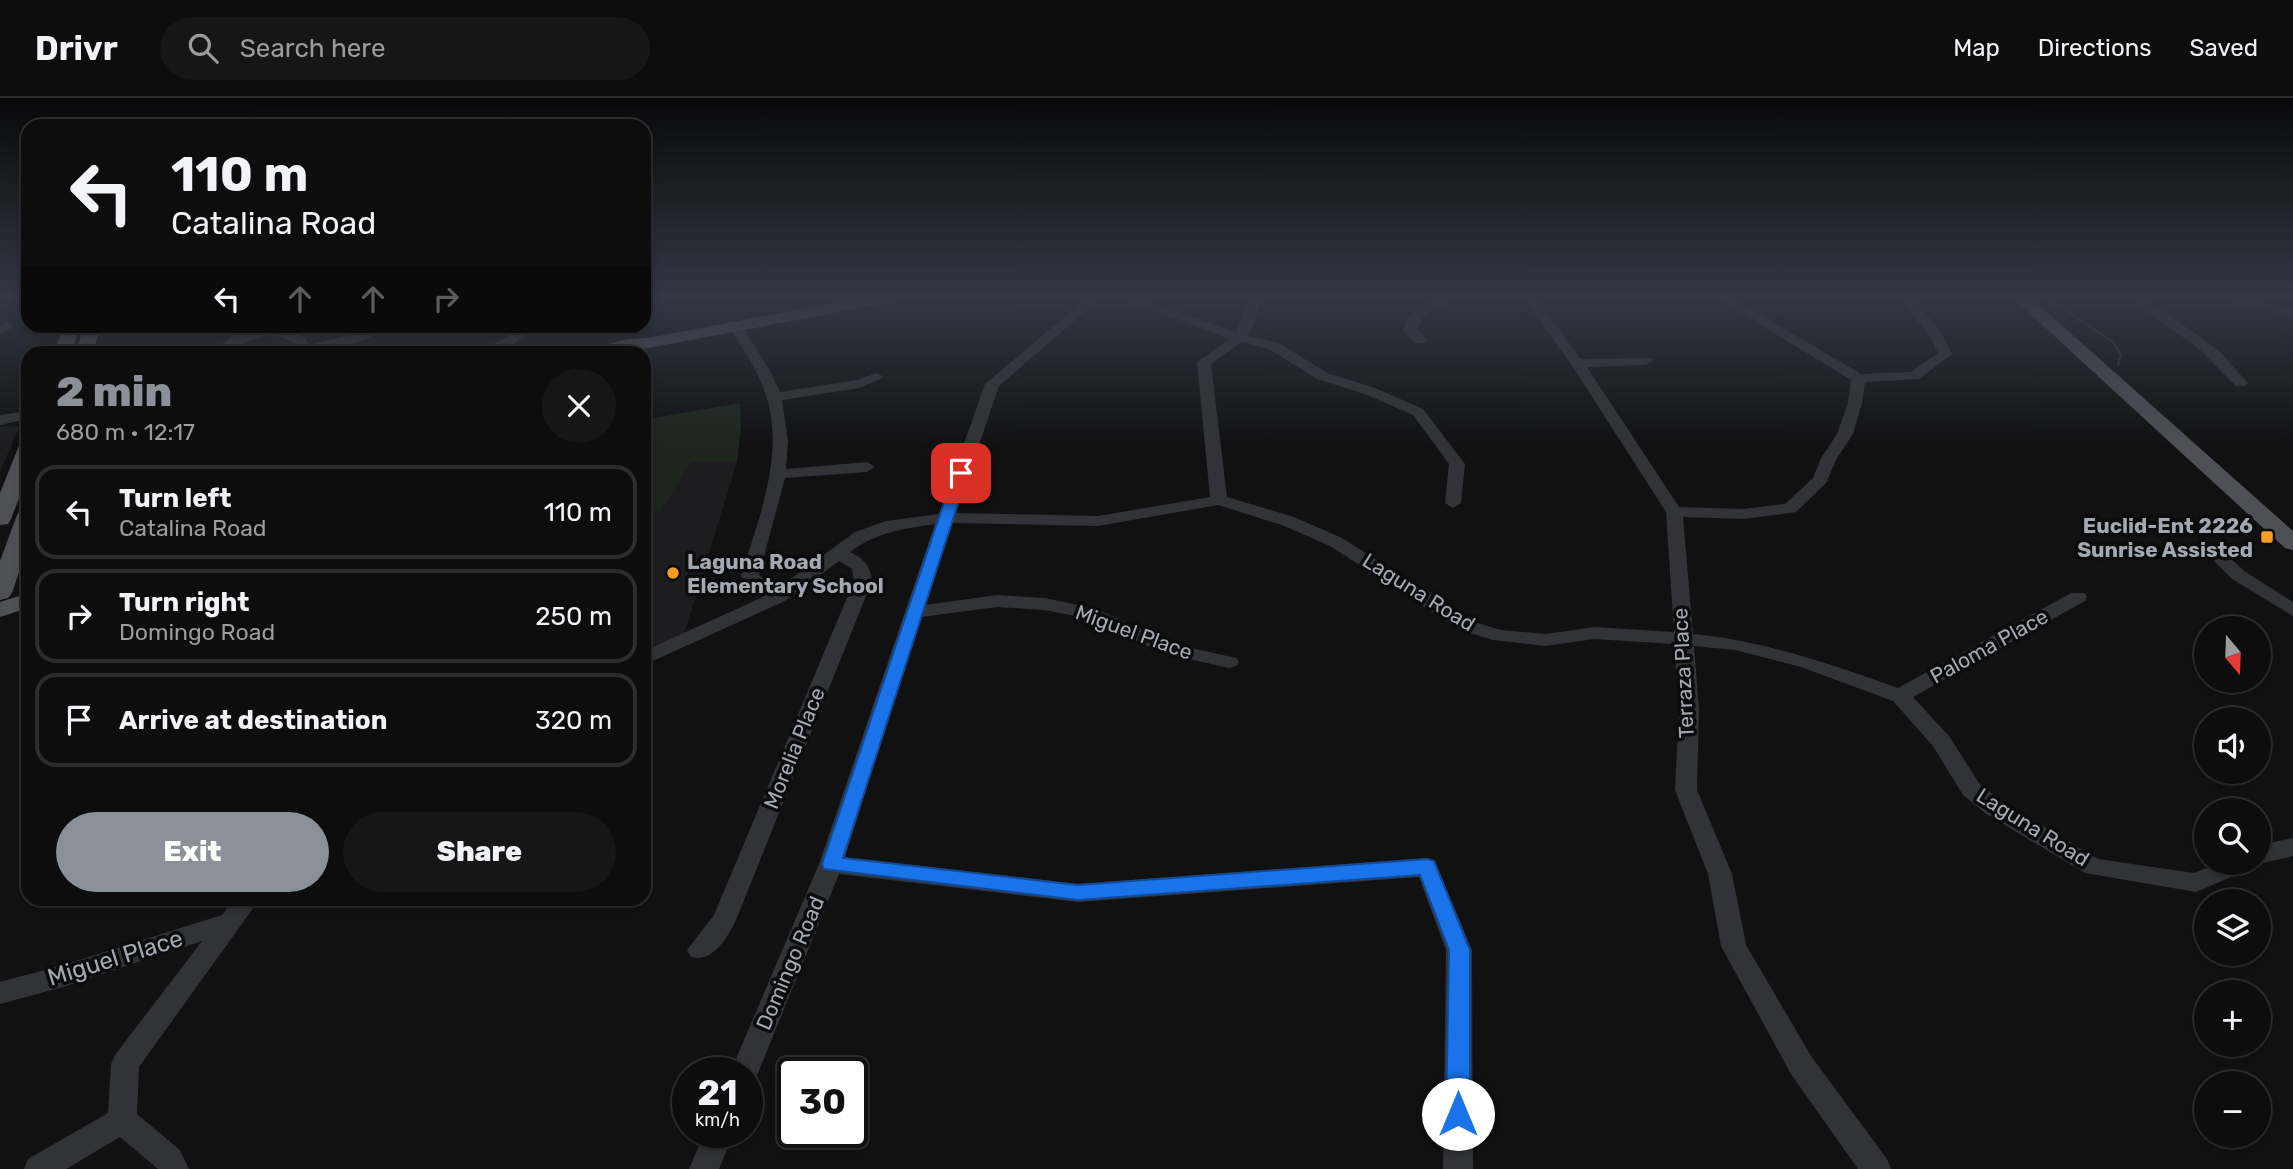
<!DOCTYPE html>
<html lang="en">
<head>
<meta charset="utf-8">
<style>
  body { margin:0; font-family:Rubik,sans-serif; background:#161617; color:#f1f3f6; height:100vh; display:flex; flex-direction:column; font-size:26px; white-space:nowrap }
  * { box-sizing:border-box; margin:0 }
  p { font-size:23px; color:#9a9c9e }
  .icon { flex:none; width:38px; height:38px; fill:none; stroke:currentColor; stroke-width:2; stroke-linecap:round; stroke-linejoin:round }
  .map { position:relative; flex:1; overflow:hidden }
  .sheet { position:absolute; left:21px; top:248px; width:630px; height:560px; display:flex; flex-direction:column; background:#0d0d0e; border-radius:21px; box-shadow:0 4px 10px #0003,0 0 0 2px #2d2d2e }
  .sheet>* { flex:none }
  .hud { position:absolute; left:21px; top:21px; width:630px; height:214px; border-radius:21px; box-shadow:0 4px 10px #0003,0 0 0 2px #2d2d2e; background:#0d0d0e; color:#f1f3f6; overflow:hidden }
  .needle { width:46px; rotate:161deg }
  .tools { position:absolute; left:2194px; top:518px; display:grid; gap:14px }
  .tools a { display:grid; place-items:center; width:77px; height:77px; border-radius:50%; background:#0d0d0e; box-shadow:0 4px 10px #0003,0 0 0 2px #2d2d2e; font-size:35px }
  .speed { position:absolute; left:672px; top:959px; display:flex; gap:14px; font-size:35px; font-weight:700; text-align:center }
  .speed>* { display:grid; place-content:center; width:91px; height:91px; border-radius:50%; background:#0d0d0e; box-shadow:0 4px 10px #0003,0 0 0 2px #2d2d2e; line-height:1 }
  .speed small { font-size:18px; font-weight:400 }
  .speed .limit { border:4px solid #111; border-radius:10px; background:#fff; color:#111 }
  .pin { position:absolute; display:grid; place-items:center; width:60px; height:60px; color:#fff; margin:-30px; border-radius:14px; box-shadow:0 4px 10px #0006 }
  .me { position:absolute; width:77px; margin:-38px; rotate:0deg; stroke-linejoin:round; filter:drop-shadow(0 0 5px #0008) }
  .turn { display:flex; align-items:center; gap:24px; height:147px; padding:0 35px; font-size:32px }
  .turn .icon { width:91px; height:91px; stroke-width:2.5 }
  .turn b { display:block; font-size:49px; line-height:60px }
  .lanes { display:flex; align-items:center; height:66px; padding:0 35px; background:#0003; justify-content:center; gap:35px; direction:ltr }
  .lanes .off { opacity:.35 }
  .round { display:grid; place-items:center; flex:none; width:74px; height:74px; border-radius:37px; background:#161617 }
  .headline { display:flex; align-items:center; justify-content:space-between; height:119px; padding:0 35px }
  h1 { font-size:42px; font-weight:800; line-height:52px; color:#8c9099 }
  .cta { display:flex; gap:14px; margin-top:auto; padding:14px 35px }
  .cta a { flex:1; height:80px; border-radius:42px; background:#8c9099; color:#fff; font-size:28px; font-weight:800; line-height:80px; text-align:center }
  .cta a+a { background:#161617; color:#f1f3f6 }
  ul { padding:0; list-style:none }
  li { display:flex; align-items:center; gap:21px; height:94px; margin:0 14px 10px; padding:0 21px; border:4px solid #2d2d2e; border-radius:21px }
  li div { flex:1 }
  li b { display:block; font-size:26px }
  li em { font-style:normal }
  header { display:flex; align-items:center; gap:42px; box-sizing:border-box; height:98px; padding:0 35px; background:#0d0d0e; border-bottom:2px solid #2d2d2e }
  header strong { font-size:33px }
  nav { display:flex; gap:38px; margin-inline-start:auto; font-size:24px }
  .search { width:490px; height:63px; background:#161617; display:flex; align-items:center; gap:18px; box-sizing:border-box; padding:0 24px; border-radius:38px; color:#9a9c9e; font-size:26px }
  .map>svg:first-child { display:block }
</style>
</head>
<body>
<header>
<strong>Drivr</strong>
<div class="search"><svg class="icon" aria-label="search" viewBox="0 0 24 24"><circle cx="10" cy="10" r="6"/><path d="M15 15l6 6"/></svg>Search here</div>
<nav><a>Map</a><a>Directions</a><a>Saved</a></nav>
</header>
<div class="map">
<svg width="2293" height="1071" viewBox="0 0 2293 1071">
  <rect width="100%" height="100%" fill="#111112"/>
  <g fill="#1d1d1f">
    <path d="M16 328 19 330 0 374V329Z"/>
    <path d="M692 364H737L684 536 644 556V413H661Z"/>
  </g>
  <path fill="#1d251d" d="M740 305 741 328 737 364H692L661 413H644V324L654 320Z"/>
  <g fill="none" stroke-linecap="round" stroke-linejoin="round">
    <path stroke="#293338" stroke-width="2.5" d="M2046 199 2113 244 2121 257 2118 266"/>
    <g fill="#323337" fill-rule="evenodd">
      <path d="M1088 199H1102L999 288 956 415 1098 418 1210 399 1197 264 1230 241 1118 199H1137L1236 234 1249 199H1261L1254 225 1247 238 1279 245 1327 275 1375 290 1423 311 1465 366 1461 405 1453 410 1445 405 1449 366 1413 317 1365 296 1317 281 1269 251 1242 244 1211 266 1227 399 1294 419 1342 440 1474 524 1501 532 1546 536 1594 529 1674 534 1666 414 1571 266 1522 199H1535L1581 261 1651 260 1653 263 1646 267 1587 269 1679 409 1743 411 1785 406 1813 380 1821 360 1837 336 1848 305 1851 282 1715 199H1730L1861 276 1911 274 1938 255 1929 237 1899 199H1912L1940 233 1952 256 1919 281 1865 284 1862 305 1853 336 1837 360 1826 385 1796 414 1790 415 1743 421 1683 419 1693 536C1765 543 1831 566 1898 590L2071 495H2085L2087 499 2085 503 1913 599 1949 638 1979 685 2001 703 2098 761 2194 775 2219 765H2254L2250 771 2196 794 2085 775 1985 715 1963 697 1933 648 1893 603 1801 569 1735 552 1694 548 1699 612 1697 692 1732 776 1746 847 1811 958 1887 1061 1891 1071H1858L1791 976 1721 848 1708 776 1675 692 1679 612 1674 546 1594 541 1546 548 1493 542 1460 532 1330 448 1282 427 1218 407 1098 428 952 425 925 507 997 497 1045 500 1096 511 1178 547 1236 560 1239 564 1236 568 1229 570 1166 556 1084 520 1045 512 997 509 921 519 845 759 1078 786 1427 760 1435 763 1472 852 1473 1071H1443L1446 852 1419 779 1078 804 839 776 758 975 754 984 747 986V975H730L819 766 935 426C902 431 877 434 850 454 863 460 871 468 872 483L736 822C728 839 712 866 691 859L687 852 714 817 854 483 852 471 839 463 785 503 644 567V553L763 499 756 495 741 478C759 419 788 350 763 289 755 267 741 248 728 228L735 224 740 225 769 271 780 294 857 282 877 275 884 279 860 290 782 302 788 343 786 371 867 364 875 369 867 374 785 380 759 477 777 491 855 434 886 423 939 416 985 286Z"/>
      <path d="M1438 199H1457L1424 217 1417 231 1427 242 1425 245H1415L1403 232C1408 214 1422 206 1438 199Z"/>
      <path d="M2127 199H2142L2195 235 2221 255 2248 285 2246 288H2236L2198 250Z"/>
      <path d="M2214 199H2238L2293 211V219Z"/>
      <path d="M7 224 14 228 0 237V227Z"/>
      <path d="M170 228H250L247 233 261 228H273L274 231C287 233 304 234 309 247L350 237 372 228H389C371 244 320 256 298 256L296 246C253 223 246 256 209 256L232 239 230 236 176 233 171 232Z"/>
      <path d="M519 228H533C518 248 500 256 475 256L507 239Z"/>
      <path d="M28 313V321L0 327V317Z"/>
      <path d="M2210 445 2216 446 2244 473 2293 504V518L2232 481 2201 450Z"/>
      <path d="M2293 740V758L2259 766 2255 765H2259V747Z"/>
      <path d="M234 802H259L139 969 137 1016 180 1052 189 1071H158L120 1039 66 1071H24L28 1061 108 1015 111 966 115 957 202 843 63 889 0 906V884L63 867 222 817Z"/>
      <path d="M705 1034H734L719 1071H689Z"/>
    </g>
    <g fill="#4e5056" fill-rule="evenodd">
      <path d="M865 199H900L892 204 648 250 613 256H585L587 252 627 241 648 240Z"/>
      <path d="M2012 199H2030L2293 433V452L2285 450Z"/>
      <path d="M64 228H80L71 256H53Z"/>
      <path d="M85 228H101L92 256H74Z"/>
      <path d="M28 344V377L11 421 8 426 0 427V395L18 350 21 346Z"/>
      <path d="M28 411V448L12 495 8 500 0 502V463L17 417 20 412Z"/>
      <path d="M28 495V510L0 519V504Z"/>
    </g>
  </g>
  <linearGradient id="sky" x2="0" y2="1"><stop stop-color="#09090a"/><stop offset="0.57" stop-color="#323844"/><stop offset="1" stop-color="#323844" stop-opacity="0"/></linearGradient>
  <rect width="2293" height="349" fill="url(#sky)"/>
  <path fill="#1a73e8" stroke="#114b97" stroke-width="2" d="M961 371 968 375 843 760 1078 787 1427 761 1434 763 1470 852V1016L1466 1024 1458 1027 1450 1024 1446 1016 1449 852 1420 777 1078 802 824 771 822 766 954 375Z"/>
  <g fill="#f59d26" stroke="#0c0c0d" stroke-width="2.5">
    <rect x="2260" y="432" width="14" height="14" rx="3.5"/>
    <circle cx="673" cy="475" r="7"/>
  </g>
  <g text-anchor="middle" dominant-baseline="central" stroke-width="7" stroke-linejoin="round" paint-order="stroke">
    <g font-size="21" font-weight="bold" fill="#a2a9b3" stroke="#0c0c0d" text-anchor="end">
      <text x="2253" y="427">Euclid-Ent 2226<tspan x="2253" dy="24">Sunrise Assisted</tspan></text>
      <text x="687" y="463" text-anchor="start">Laguna Road<tspan x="687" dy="24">Elementary School</tspan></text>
    </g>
    <g font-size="21" fill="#a2a9b3" stroke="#0c0c0d">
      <text transform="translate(1419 494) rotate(32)">Laguna Road</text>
      <text transform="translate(1134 534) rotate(20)">Miguel Place</text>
      <text transform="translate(1989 548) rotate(-29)">Paloma Place</text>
      <text transform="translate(1683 575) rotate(-93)">Terraza Place</text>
      <text transform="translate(794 650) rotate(-68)">Morelia Place</text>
      <text transform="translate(2033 729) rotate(32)">Laguna Road</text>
      <text transform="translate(790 865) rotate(-67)">Domingo Road</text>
    </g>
    <g font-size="24" fill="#a2a9b3" stroke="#0c0c0d">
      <text transform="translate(115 860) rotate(-17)">Miguel Place</text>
    </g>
  </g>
</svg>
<div class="tools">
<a><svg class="needle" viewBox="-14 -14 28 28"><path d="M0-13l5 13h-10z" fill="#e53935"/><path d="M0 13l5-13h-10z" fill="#9a9c9e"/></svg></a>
<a><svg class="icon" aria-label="sound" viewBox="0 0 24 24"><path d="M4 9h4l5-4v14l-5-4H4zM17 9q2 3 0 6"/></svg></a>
<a><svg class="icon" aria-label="search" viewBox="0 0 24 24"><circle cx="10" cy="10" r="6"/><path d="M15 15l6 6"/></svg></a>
<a><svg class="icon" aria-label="layers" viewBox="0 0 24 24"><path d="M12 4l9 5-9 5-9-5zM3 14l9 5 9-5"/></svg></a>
<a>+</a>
<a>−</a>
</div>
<div class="speed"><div>21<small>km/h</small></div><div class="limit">30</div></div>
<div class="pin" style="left:961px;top:375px;background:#d93025"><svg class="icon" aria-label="arrive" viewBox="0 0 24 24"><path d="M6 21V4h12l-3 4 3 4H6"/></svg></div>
<svg class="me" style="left:1458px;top:1016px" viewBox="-20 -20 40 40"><circle r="19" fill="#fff"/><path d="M0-13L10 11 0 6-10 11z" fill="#1a73e8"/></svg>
<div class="hud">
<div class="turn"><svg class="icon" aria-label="left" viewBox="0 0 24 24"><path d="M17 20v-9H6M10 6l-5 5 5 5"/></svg><div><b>110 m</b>Catalina Road</div></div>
<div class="lanes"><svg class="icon" aria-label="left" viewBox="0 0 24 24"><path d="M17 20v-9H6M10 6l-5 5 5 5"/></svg><svg class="icon off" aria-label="ahead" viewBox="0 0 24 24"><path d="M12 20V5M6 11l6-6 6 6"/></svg><svg class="icon off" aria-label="ahead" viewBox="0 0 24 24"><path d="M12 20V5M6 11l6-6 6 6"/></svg><svg class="icon off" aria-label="right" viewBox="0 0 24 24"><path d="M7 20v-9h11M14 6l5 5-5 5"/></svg></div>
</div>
<section class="sheet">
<div class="headline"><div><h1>2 min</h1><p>680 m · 12:17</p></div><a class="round"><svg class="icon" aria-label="close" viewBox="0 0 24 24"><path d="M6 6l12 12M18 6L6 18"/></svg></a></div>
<ul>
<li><svg class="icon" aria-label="left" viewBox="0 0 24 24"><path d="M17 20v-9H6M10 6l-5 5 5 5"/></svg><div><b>Turn left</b><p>Catalina Road</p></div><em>110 m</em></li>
<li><svg class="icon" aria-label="right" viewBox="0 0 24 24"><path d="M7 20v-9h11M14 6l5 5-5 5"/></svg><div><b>Turn right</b><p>Domingo Road</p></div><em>250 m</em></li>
<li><svg class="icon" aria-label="arrive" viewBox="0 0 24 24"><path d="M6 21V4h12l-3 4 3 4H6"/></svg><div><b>Arrive at destination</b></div><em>320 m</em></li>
</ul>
<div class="cta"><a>Exit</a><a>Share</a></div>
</section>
</div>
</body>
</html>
